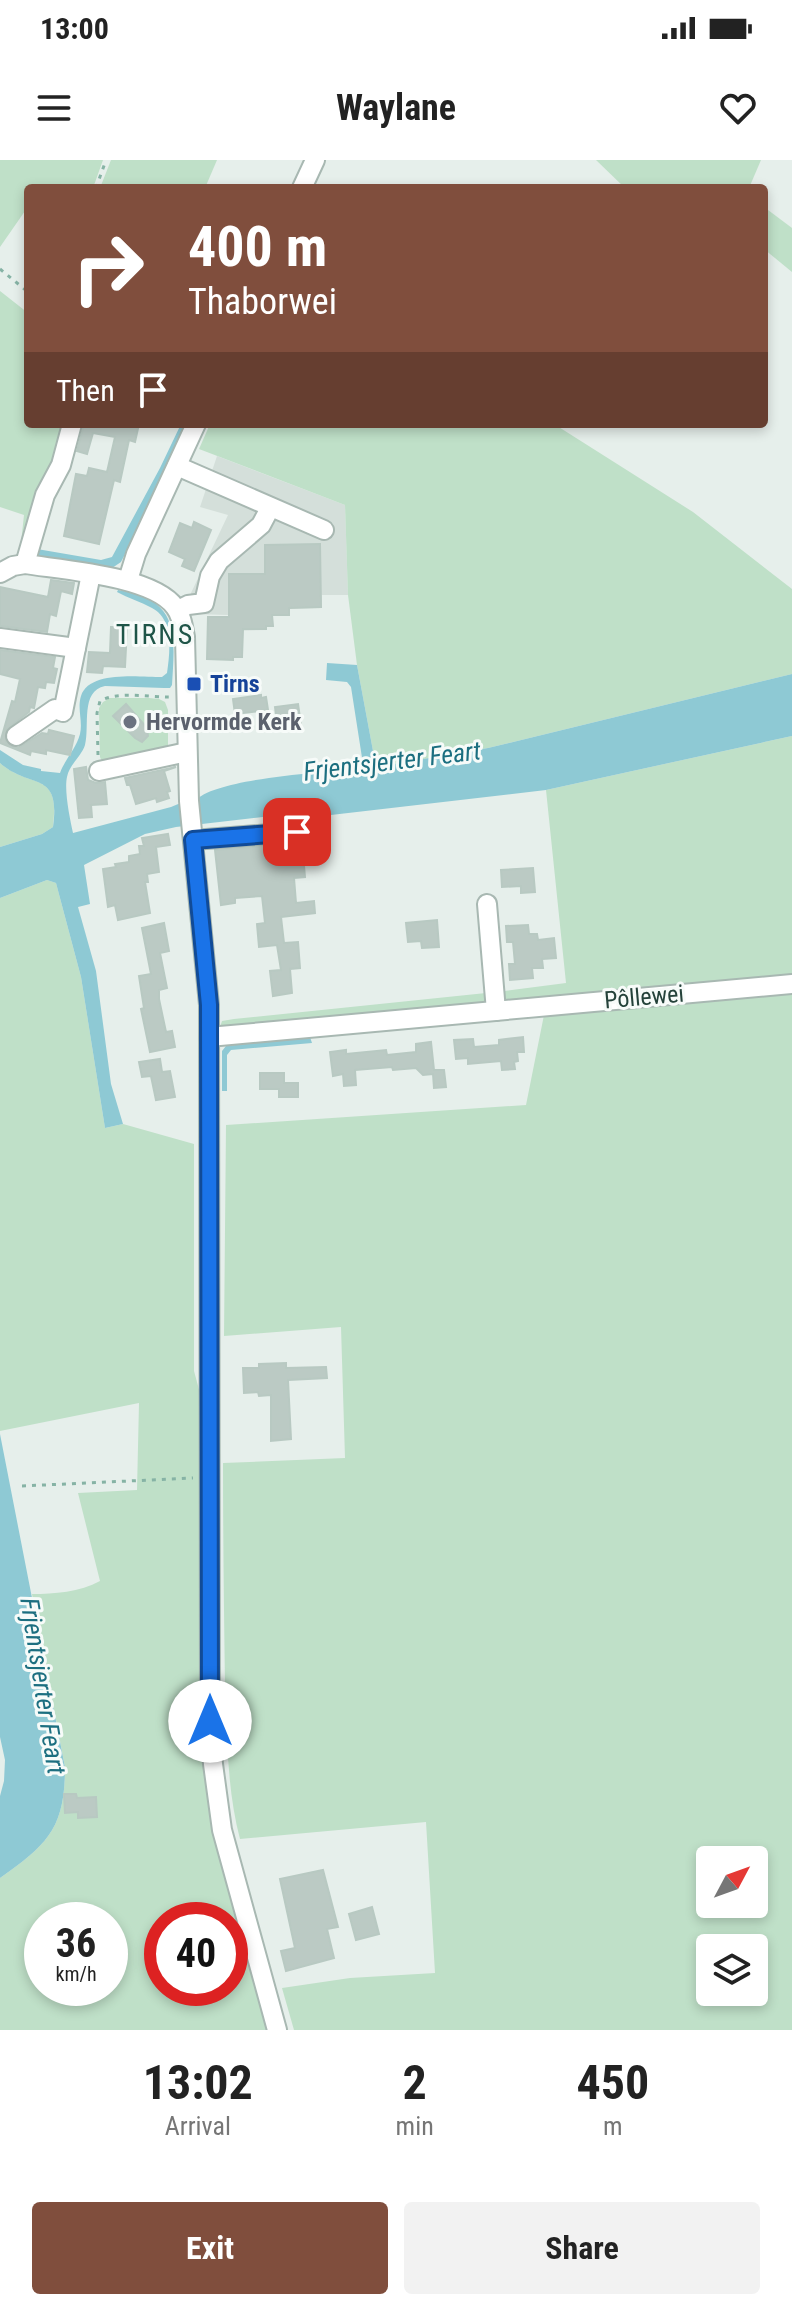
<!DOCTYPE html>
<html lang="en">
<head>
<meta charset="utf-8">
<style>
  body { margin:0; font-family:"Roboto Condensed",sans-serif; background:#f2f2f2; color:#222; height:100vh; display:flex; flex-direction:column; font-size:30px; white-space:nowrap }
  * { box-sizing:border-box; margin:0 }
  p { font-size:26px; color:#767676 }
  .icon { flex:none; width:44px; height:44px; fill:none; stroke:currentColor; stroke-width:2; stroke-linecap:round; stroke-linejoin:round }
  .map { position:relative; height:1870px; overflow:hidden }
  .panel { display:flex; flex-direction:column; background:#fff; flex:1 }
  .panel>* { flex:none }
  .hud { position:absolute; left:24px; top:24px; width:744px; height:244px; border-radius:8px; box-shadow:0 4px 12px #0003; background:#804e3d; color:#fff; overflow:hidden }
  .needle { width:52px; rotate:49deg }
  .controls { position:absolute; left:696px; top:1686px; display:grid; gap:16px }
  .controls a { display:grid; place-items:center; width:72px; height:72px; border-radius:8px; background:#fff; box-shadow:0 4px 12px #0003; font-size:40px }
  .speed { position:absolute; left:24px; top:1742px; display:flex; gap:16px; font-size:40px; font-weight:700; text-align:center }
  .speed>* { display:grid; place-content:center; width:104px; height:104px; border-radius:50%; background:#fff; box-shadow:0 4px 12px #0003; line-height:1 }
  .speed small { font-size:20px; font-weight:400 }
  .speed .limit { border:12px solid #d22; background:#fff; color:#111 }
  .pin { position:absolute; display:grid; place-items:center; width:68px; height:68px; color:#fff; margin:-34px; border-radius:16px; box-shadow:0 4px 12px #0006 }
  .me { position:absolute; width:88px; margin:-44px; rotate:0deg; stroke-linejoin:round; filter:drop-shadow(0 0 6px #0008) }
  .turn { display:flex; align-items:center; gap:28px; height:168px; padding:0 32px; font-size:36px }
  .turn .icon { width:104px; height:104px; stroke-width:2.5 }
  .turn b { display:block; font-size:56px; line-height:68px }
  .then { display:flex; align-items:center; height:76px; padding:0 32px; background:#0003; gap:16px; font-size:30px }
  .eta { display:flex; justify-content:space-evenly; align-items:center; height:136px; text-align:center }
  .eta b { font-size:48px; font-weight:700; line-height:56px }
  .primary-button { display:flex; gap:16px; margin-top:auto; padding:16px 32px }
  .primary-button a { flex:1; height:92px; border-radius:8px; background:#804e3d; color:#fff; font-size:32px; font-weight:700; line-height:92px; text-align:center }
  .primary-button a+a { background:#f2f2f2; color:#222 }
  .status { display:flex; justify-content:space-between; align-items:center; height:56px; padding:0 40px; background:#fff; direction:ltr }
  .status svg { height:22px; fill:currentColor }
  header { display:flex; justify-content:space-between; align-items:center; height:104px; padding:0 32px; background:#fff; font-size:36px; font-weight:700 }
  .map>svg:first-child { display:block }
</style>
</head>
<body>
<div class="status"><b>13:00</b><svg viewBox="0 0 49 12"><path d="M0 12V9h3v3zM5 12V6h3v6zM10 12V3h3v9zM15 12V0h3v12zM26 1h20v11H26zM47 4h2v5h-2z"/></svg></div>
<header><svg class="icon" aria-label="menu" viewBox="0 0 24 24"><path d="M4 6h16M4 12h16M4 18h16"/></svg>Waylane<svg class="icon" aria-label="heart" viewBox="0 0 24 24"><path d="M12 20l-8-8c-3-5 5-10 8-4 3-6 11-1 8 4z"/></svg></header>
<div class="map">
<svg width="792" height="1870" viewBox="0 0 792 1870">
  <rect width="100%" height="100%" fill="#e6efeb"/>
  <path fill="#d4dfda" d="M217 296 345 345 348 435H322L321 448 267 449V470L228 471V455L192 454 191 433 228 355 200 347Z"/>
  <g fill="#bfe0c8" fill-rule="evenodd">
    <path d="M0 0H103L93 28H28V52L25 51 0 87Z"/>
    <path d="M111 0H217L205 28H100Z"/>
    <path d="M596 0H761L749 28H625Z"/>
    <path d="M764 47 792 68V112L764 89Z"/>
    <path d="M0 131 28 153V264H67L20 392 24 355 0 347Z"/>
    <path d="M210 264H554L693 352 792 429V514L488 588 376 607 357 505 348 435 345 345 199 289Z"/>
    <path d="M110 538H149L159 539 165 542 168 550V591L104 606 100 597 99 548 103 542Z"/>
    <path d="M792 576V815L498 845 497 832 566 823 546 630Z"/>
    <path d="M0 603C31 630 61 609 53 667L42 674 0 687Z"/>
    <path d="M47 720 56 723 81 817 105 968 123 964 194 984V1211L204 1248V1579L210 1650 270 1870H0V1718C48 1684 65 1668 65 1607L32 1434C54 1434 80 1432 100 1421L78 1333 137 1330 139 1243 0 1271V738ZM42 1760H110V1828H42ZM162 1760H230V1828H162Z"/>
    <path d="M486 833 488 844 220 867 222 861 234 859Z"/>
    <path d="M792 833V1870H294L282 1828 350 1818 435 1813 426 1662 240 1679C227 1630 227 1577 225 1526 224 1451 223 1377 223 1303L345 1298 341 1167 224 1176 226 965 526 945 544 855ZM710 1700H754V1744H710ZM710 1788H754V1832H710Z"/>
  </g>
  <g fill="#8ec9d4">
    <path d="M181 264H186L151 343 121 402 112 408H108L37 397V389L101 400 112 397 160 308Z"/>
    <path d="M118 430C180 439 175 475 172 525L170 528H164L105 526C80 531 90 566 85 585 81 597 69 605 67 617 64 631 70 659 73 673L171 647 183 642 195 641C215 618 327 612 360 609L363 604 351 527 347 522 326 520 327 503 357 505 376 607 488 588 792 514V576L546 630 305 658 298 653 176 667 145 674 84 705 90 744 78 747 96 811 111 924 123 964 105 968 81 817 56 723 47 720 0 738V687L42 674 53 667C61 609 30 630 0 603V590L23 605 41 609V611L60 613C65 599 76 589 80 574 83 561 77 549 81 536 89 510 140 517 162 517L167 513C170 492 174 459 152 448 141 442 128 438 117 432Z"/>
    <path d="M310 877 312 883 231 890 227 895V931H222V891L226 886Z"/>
    <path d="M0 1274 65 1607C65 1668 48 1684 0 1718V1636L4 1621 5 1600 0 1577Z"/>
  </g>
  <g fill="#bbcac4" stroke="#b8c9c2" stroke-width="2">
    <path d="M84 264H139L135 282 129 280 120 322 114 320 99 384 64 376 76 314 87 316 89 308 107 312 115 277 93 273 87 294 77 291Z"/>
    <path d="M194 362 211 370 194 411 182 406 185 399 169 392 180 363 192 368Z"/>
    <path d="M320 384 321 447 289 448V455H272L273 466H266V469H243L242 497H233V500L207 499 208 457H229V414H265V385Z"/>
    <path d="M51 420 74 423 72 434 61 431 56 456 50 454 47 472 0 466V427L48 437Z"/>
    <path d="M111 467 127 468 125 507 103 506 102 513 87 512 89 492 110 493Z"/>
    <path d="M0 490 55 497 53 508 57 509 54 523 46 522 45 528 38 527 34 548 30 547 29 552 6 570V582L10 586 18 588 42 573 48 574 49 570 74 576 70 595 46 590V594L31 591 30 595 0 583 12 541 15 542 20 519 0 514Z"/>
    <path d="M261 535V538L266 537 268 550 235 554 233 539Z"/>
    <path d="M126 544 147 568 148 576 142 582 135 578 113 556Z"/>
    <path d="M298 544 301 565 278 570 275 547Z"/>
    <path d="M86 607 88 620 96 623 105 622 107 644 91 645 92 657 79 658 74 609Z"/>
    <path d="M176 607 164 611 170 631 167 632 169 638 157 642 156 638 136 644 130 625H127L125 618Z"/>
    <path d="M168 674 170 685 156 687 159 712 147 714 148 722H145L150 753 118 760 115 745 108 747 103 709 116 707 115 704 129 702V696L140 694 139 686H144L142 678Z"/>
    <path d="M302 683 305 717 294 718 296 743 314 741 315 753 281 757 284 783 298 782 300 808 290 809 292 833 273 836 270 811 281 810 277 785 259 787 257 764 265 763 262 736 235 738V743L221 745 215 690Z"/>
    <path d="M533 708 535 732 521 733V726L502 727 501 710Z"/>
    <path d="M437 760 439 787 422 788 421 781 408 782 406 763Z"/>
    <path d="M164 763 169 791 160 793 167 828 159 830V839L166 872 172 871 175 887 150 892 141 849 144 848 139 816 151 814 142 768Z"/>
    <path d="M528 765 529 774H537L538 780 554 778 556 798 542 799 543 808H532L533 818 510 820 509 804H515L513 782H507L506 766Z"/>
    <path d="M523 877 524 892H517L518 901 514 902 515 909 502 910 501 901 468 904V898L456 899 454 880 473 879 474 887 499 885V880Z"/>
    <path d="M431 882 434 910H444L446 927 434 928 433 914 423 915 416 908 393 910 392 907 355 910 356 925 344 926 343 914 333 916 330 892 346 890V894L386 890 387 895 416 892V884Z"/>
    <path d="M160 899 162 912 170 911 175 937 156 940 151 916 142 917 139 902Z"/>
    <path d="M260 913H284V923H298V937H279V929H260Z"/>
    <path d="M286 1203V1208L326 1207 327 1218 288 1220 291 1279 271 1281V1235L259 1236 258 1232 244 1233 243 1208H259V1204Z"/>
    <path d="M64 1634H76L77 1638 96 1637 97 1657 78 1658V1652L65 1653Z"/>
    <path d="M323 1710 338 1767 327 1769 334 1798 286 1811 281 1791 295 1788 280 1719Z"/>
    <path d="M372 1747 379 1774 356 1780 349 1754Z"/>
  </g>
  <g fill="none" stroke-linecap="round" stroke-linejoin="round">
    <defs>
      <g id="minor">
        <path d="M302 28 315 0"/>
        <path d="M177 306 324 370"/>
        <path d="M25 404 45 335 61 305 72 264"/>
        <path d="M0 413 13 406 25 404C63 410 153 416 175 447 182 456 183 467 185 477L189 641 209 845 210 1561 213 1604 222 1670 277 1870"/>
        <path d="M128 420 136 394 196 264"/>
        <path d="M178 450 188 445 204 443 210 416 219 401 261 365 270 348"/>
        <path d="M0 478 76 488"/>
        <path d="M16 576 55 549 63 552 91 414"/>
        <path d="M99 611 187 592"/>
        <path d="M193 680 297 672"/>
        <path d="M487 744 496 851"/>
        <path d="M209 877 792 824"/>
      </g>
    </defs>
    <use href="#minor" stroke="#a8b8b2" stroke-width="22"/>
    <g stroke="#86b3a5" stroke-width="3" stroke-dasharray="4 6" stroke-linecap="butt">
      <path d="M96 28 106 0"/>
      <path d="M0 109 28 132"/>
      <path d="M98 595 97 553 100 541C118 531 148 537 169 537V541"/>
      <path d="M22 1326 193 1318"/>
    </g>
    <use href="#minor" stroke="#fff" stroke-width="18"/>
  </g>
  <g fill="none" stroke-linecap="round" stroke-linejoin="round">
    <defs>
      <path id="route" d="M210 1561 209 845 193 680 297 672"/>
    </defs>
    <use href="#route" stroke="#114b97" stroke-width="20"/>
    <use href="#route" stroke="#1a73e8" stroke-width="14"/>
  </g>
  <rect fill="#1a4fb4" stroke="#f7fbf9" stroke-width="3" x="186" y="516" width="16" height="16" rx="4"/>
  <circle fill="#6b7280" stroke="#f7fbf9" stroke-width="3" cx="130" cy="562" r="8"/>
  <g text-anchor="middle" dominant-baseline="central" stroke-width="6" stroke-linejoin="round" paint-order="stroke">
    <g font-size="24" font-weight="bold" fill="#164399" stroke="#f7fbf9" text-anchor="start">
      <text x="210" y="524">Tirns</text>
    </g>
    <g font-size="24" font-weight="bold" fill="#5b616d" stroke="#f7fbf9" text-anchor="start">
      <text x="146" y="562">Hervormde Kerk</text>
    </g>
    <g font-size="24" fill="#24423a" stroke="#f7fbf9">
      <text transform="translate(644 837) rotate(-5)">Pôllewei</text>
    </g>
    <g font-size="26" font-style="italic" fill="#1c6f80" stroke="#f7fbf9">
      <text transform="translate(392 601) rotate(-7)">Frjentsjerter Feart</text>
      <text transform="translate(43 1526) rotate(81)">Frjentsjerter Feart</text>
    </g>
    <g font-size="28" letter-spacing="2" fill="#1f5548" stroke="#f7fbf9">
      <text x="155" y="474">TIRNS</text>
    </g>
  </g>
</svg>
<div class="controls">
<a><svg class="needle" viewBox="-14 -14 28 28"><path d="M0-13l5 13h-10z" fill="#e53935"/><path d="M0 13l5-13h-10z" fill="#767676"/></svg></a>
<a><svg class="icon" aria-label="layers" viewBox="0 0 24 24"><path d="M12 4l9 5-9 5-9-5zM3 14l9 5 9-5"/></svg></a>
</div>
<div class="speed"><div>36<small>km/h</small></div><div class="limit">40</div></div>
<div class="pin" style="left:297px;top:672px;background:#d93025"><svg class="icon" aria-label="arrive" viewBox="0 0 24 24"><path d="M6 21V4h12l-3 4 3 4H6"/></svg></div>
<svg class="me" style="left:210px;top:1561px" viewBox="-20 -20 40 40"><circle r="19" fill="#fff"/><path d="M0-13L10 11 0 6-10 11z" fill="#1a73e8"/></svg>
<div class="hud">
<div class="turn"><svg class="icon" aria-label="right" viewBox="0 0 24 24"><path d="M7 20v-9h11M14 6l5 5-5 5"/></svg><div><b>400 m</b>Thaborwei</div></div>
<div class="then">Then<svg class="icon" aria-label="arrive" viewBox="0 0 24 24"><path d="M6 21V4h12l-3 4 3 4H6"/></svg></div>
</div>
</div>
<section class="panel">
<div class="eta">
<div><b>13:02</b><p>Arrival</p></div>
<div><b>2</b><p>min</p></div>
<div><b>450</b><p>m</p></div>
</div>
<div class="primary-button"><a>Exit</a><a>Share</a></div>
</section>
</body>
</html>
